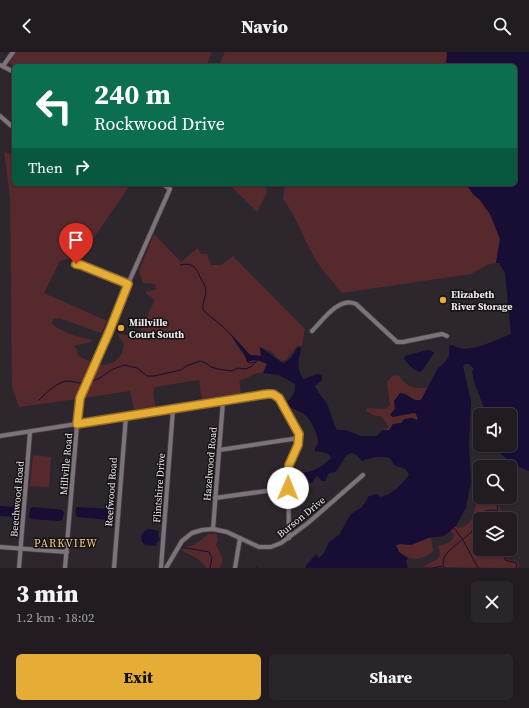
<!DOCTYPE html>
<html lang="en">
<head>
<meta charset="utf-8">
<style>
  body { margin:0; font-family:"Source Serif 4",serif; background:#2a252a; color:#f1f3f6; height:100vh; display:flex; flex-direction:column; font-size:15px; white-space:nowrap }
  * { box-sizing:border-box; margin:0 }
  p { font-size:13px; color:#a2a1a5 }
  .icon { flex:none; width:22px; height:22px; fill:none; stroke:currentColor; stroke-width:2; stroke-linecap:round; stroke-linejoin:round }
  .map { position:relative; height:516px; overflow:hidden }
  .panel { display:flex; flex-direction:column; background:#221c22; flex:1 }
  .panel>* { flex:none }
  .guide { position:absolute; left:12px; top:12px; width:505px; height:122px; border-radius:6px; box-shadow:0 1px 3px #0004,0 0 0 1px #3f3a40; background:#0b6e4f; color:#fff; overflow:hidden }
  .buttons { position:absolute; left:473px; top:356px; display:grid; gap:8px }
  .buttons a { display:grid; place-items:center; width:44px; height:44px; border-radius:6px; background:#221c22; box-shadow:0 1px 3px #0004,0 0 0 1px #3f3a40; font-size:20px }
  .pin { position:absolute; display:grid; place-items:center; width:34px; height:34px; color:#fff; margin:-41px -17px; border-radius:50% 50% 50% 0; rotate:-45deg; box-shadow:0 0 4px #0007 }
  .pin .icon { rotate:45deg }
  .me { position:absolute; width:44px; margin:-22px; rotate:1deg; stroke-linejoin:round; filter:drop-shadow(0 0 3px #0008) }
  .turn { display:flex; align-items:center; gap:14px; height:84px; padding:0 16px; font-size:18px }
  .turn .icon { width:52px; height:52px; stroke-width:2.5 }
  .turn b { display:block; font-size:28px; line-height:34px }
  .then { display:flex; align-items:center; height:38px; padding:0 16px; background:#0003; gap:8px; font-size:15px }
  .round { display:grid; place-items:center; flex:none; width:42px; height:42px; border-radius:6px; background:#2a252a }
  .overview { display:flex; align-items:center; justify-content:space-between; height:68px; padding:0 16px }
  h1 { font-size:24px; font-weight:800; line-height:30px }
  .button { display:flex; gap:8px; margin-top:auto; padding:8px 16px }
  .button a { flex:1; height:46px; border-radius:6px; background:#e5ad36; color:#111; font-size:16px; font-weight:800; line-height:46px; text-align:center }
  .button a+a { background:#2a252a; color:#f1f3f6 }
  header { display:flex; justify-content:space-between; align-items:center; height:52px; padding:0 16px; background:#221c22; font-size:18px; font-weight:800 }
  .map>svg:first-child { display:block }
</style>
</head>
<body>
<header><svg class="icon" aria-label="back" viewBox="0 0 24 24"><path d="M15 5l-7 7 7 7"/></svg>Navio<svg class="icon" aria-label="search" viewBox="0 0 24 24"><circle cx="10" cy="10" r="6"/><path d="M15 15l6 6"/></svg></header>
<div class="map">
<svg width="529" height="516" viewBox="0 0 529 516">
  <rect width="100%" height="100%" fill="#2e262d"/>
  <g fill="#56292d">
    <path d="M16 0H212L206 14 14 15 9 11Z"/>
    <path d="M225 0H447L446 14H218Z"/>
    <path d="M4 100 14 103V132H122L128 136 93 187 80 183 73 205 60 209 44 241 107 269 101 281 59 266 53 267 52 272C57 277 76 285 84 286 87 287 89 287 93 288 87 293 80 291 74 294L77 298 78 304 92 310 77 347 19 355 12 334 10 146Z"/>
    <path d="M229 132H266L267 140 257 160Z"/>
    <path d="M285 132H466L473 142 480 148 490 162 500 187 496 211 487 213 471 222 342 241C331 228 320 216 312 201 302 183 296 164 283 147Z"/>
    <path d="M154 182 181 210 195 198 198 196 201 202H207L211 213H221L233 204 305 277 302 294H297L286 308 281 309 270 299 260 295 261 304 250 303 231 282C235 291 242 304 251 307 257 309 262 309 267 312L263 321C254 319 248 328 239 328L241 341 202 347 199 328 155 335C152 342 154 347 156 354L155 355 134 358 130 339 84 346V342L97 312C105 314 115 312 120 304 123 301 123 296 124 292L118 283 120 282 132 284 139 281 154 250 153 246 146 242V239L155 238 156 236 155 232 143 231 139 219Z"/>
    <path d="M395 323 399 324C407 336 414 336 427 336L424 344 421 348H414L405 341 394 349 395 357 391 361C395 361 414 360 415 361 417 362 418 365 418 366L417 368 412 366 387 379 383 378 389 375 382 365 373 363 366 359 367 356 385 357 390 354 387 330 391 325Z"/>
    <path d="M33 403 51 405 49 435 30 434Z"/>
    <path d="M480 444 484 445 493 453 498 452 504 467H480V497H508L506 507 517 510 519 513 518 516 423 515C431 508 444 511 438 494 446 492 453 491 454 482L450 479 456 474 458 476C473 475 474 458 478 446Z"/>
    <path d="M209 482H217L218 488 216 493C221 503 225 504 220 516H206C203 509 192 503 184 500L182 498 184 495C197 494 199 488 209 482Z"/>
    <path d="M431 485 433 499C425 510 399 510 396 493L400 492 411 493Z"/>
  </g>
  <g fill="#170d35">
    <path d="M447 0H529V419C515 414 502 406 494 393H510V363H482L483 353 474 330 472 319 474 317 469 312H466L463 314 471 349 469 394 471 430 466 456 456 474 444 484 428 486 411 493 400 492 396 493 399 500 408 506 406 509 408 516H306L305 515 316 502 319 506 324 501 329 490 339 483 351 462 362 455 369 444 376 442 381 445C393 442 401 433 409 423 406 415 401 416 394 413L390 406C380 404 372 405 362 409 346 388 342 416 335 420 333 421 331 420 329 421L325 429H322L317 423 312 431H310L293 423 292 421 294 419C309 423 319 417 330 407L331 405 327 401 315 399V396C316 395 318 393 318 391 319 385 311 368 306 364 301 359 293 357 286 353L287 350C292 345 296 340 295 332L279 323 263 321 267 312C260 308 255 307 247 310 245 300 235 291 230 281L250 303 261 304 260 295 281 310 284 311 291 306 297 296 300 295 301 297C298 309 296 318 304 327L317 322 322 323V328L315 334C317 341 325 347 328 354 331 362 333 370 337 378H346L361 384H377L383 378H389L393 372 401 371 404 367 412 366 417 368 418 367 416 362 414 361 393 365 390 363 395 357 394 349 400 341C409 342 413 350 421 348L438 316 445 310 449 304V294L453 293C464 304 498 287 511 282L505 221 499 211H496L500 187 490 162 480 148 473 142 466 132H515V14H446Z"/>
    <path d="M427 298H430L434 301 422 319 419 320 411 315 404 307 405 304Z"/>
    <path d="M0 454 15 455 17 457 16 465 0 464Z"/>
    <path d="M33 455 62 458 64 460 62 468 59 469 31 467 29 465 30 457Z"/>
    <path d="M77 455 111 457 113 460 112 466 107 468 78 465C75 462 75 459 77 455Z"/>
    <path d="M150 477 159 479 158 484 160 488 157 490 156 494 145 493 142 490 141 484 145 478Z"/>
  </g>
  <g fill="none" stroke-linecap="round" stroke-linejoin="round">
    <g stroke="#170d35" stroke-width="1">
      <path d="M180 213C193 210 196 215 201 227 203 230 206 235 206 239 206 246 202 250 203 258 212 267 223 273 231 283"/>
      <path d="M248 309 249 311 256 310 258 307"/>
      <path d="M90 330 100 326 111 318 124 313 137 316 147 324H154L181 318 186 314 200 309 206 311 211 315 218 317 232 319 238 316 245 317 251 315 256 310"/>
      <path d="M39 348C46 341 58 329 68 329 74 329 78 332 84 331"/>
      <path d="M480 416V417"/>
      <path d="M495 445 498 458"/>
      <path d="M454 476 463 488 478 516"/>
      <path d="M510 482V485"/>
      <path d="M180 495 209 500 212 506 210 516"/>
      <path d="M506 497 505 508 516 511 517 513 516 516"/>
      <path d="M257 514 258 516"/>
      <path d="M433 516 442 514"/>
      <path d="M444 516C437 501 464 489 472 479 475 474 477 467 481 462 485 458 493 457 498 459L503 467"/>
    </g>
    <defs>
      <g id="minor">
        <path d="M0 13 14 20"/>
        <path d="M3 14 13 0"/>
        <path d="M0 64 14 76"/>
        <path d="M73 213H81L128 232"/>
        <path d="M312 279C323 268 339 244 356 252L397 290H403L442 282 447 284"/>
        <path d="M0 384 267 342C272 342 276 343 279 346 284 352 300 381 299 389 297 398 290 406 288 415L289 486"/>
        <path d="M219 398 299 386"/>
        <path d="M215 446 288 436"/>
        <path d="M213 477 223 349"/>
        <path d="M0 495 67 500"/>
        <path d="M19 516 30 380"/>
        <path d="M65 516 79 349 128 232 170 137 163 132"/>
        <path d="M114 516 126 364"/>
        <path d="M161 516 173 357"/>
        <path d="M166 516 182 489 192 481 202 478 213 477 227 480 259 495H271L281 491 308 471 363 423"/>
        <path d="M235 516 240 486"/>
      </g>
    </defs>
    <use href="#minor" stroke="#4a4349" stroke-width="5.5"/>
    <use href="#minor" stroke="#7d737b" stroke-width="4"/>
  </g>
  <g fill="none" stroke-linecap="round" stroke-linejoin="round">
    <defs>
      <path id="route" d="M76 212 81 213 128 232 109 280 80 346 77 372 267 342H273L279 346 299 382 298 393 289 413 288 436"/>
    </defs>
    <use href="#route" stroke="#957023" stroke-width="10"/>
    <use href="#route" stroke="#e5ad36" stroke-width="7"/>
  </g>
  <g fill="#e5ad36" stroke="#141113" stroke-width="1.5">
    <circle cx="443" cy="248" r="4"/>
    <circle cx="121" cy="276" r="4"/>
  </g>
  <g text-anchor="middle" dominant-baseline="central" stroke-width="3" stroke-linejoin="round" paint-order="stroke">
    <g font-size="10" font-weight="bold" fill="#eee9ed" stroke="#141113" text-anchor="start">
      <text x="451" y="242">Elizabeth<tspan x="451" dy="12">River Storage</tspan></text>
      <text x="129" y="270">Millville<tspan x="129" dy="12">Court South</tspan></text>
    </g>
    <g font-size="10" fill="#eee9ed" stroke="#141113">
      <text transform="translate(66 412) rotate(-85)">Millville Road</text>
      <text transform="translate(210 412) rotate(-85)">Hazelwood Road</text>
      <text transform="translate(159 436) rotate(-86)">Flintshire Drive</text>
      <text transform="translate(111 440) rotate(-86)">Reefwood Road</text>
      <text transform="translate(17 447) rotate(-85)">Beechwood Road</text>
      <text transform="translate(301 465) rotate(-39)">Burson Drive</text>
    </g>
    <g font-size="11" letter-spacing="1" fill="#f7cf87" stroke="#141113">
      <text x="66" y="491">PARKVIEW</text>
    </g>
  </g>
</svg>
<div class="buttons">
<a><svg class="icon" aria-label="sound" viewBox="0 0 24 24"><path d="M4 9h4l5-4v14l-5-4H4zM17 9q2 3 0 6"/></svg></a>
<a><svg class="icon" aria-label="search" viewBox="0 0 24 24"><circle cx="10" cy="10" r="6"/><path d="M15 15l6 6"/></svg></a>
<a><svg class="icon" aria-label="layers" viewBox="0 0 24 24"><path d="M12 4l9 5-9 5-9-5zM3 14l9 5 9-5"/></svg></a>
</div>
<div class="pin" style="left:76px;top:212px;background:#d93025"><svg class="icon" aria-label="arrive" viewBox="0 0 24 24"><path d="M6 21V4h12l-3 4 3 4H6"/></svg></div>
<svg class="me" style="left:288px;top:436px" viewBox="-20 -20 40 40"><circle r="19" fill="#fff"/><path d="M0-13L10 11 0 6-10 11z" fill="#e5ad36"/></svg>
<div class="guide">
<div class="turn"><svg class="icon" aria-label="left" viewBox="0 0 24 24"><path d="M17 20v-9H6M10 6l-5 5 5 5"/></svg><div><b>240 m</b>Rockwood Drive</div></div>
<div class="then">Then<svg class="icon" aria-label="right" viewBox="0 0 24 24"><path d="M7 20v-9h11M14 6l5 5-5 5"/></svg></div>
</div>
</div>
<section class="panel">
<div class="overview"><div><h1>3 min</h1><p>1.2 km · 18:02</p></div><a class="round"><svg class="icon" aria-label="close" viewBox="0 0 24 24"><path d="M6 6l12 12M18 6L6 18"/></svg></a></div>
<div class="button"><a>Exit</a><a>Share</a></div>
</section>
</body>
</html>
